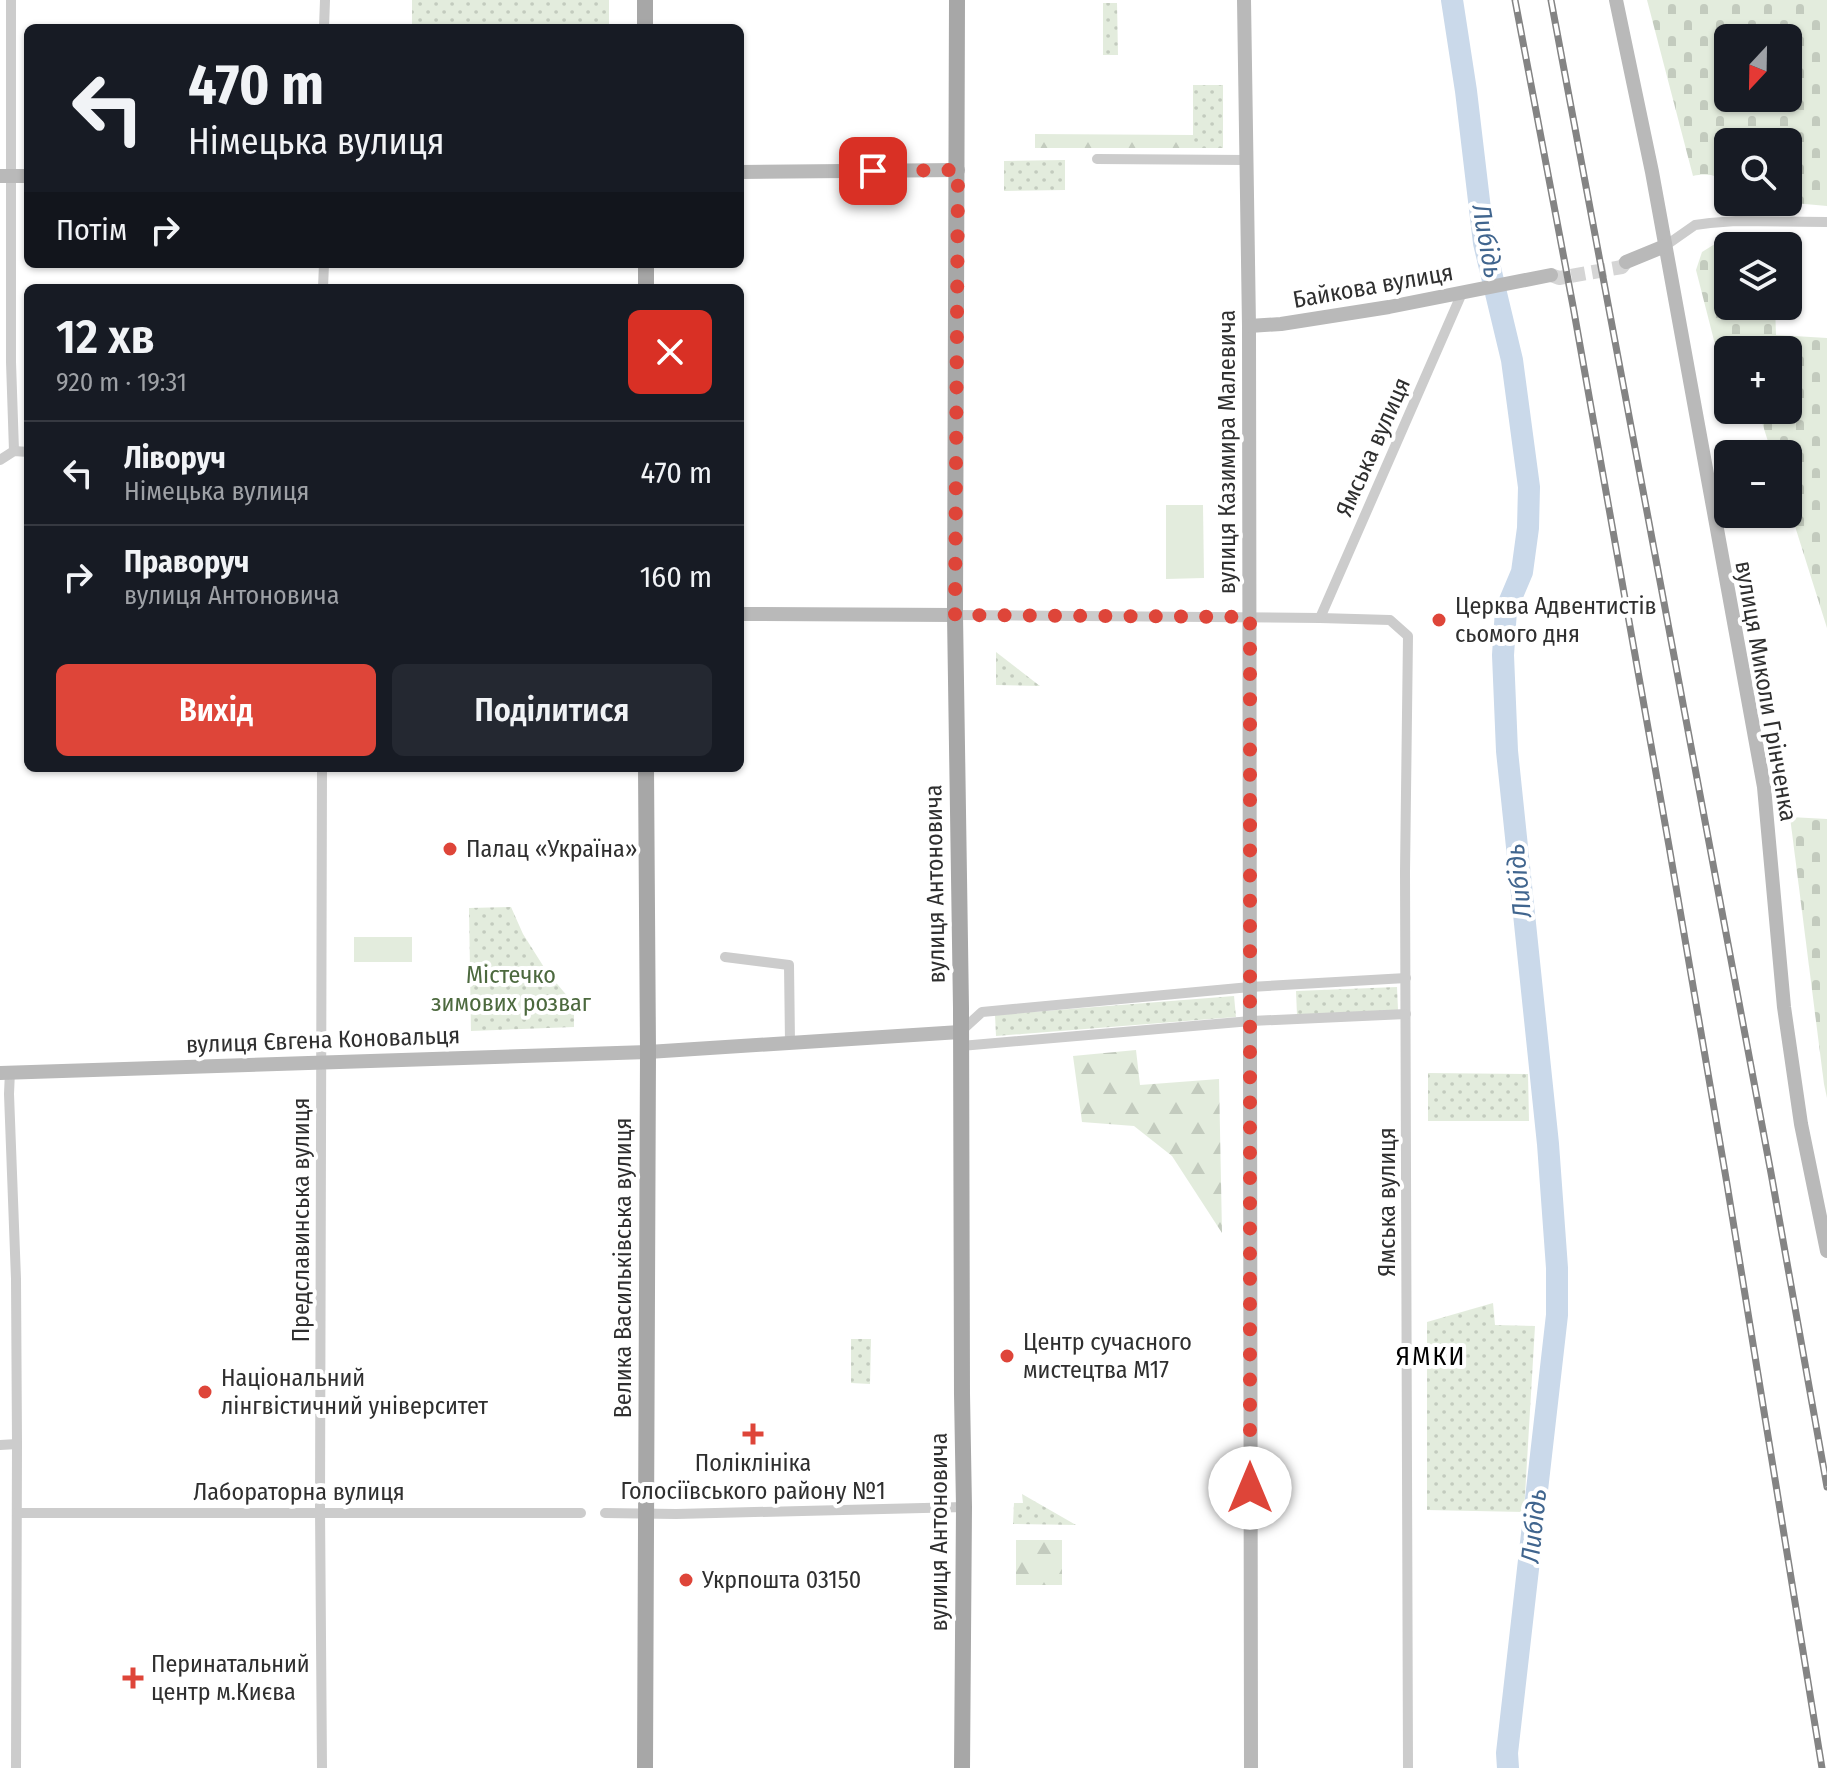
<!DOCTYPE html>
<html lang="uk">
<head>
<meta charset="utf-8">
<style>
  body { margin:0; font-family:"Fira Sans Condensed",sans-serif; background:#242831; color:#f1f3f6; height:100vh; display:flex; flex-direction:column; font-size:30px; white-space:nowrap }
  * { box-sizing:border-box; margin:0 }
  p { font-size:26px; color:#9ea1a6 }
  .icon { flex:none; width:44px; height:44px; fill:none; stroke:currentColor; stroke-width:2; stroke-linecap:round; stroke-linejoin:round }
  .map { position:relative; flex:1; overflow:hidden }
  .panel { position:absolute; left:24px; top:284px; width:720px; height:488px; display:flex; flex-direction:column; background:#171b24; border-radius:12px; box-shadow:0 2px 6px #0004 }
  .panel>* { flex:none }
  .banner { position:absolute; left:24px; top:24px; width:720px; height:244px; border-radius:12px; box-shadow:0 2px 6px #0004; background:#171b24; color:#f1f3f6; overflow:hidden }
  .needle { width:52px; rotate:202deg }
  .controls { position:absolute; left:1714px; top:24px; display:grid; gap:16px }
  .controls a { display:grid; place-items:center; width:88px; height:88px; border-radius:12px; background:#171b24; box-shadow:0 2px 6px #0004; font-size:40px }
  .pin { position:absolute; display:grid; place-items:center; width:68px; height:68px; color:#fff; margin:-34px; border-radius:16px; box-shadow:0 4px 12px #0006 }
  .me { position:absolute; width:88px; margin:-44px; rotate:0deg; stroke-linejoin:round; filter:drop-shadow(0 0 6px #0008) }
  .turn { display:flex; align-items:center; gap:28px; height:168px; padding:0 32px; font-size:36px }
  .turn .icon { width:104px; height:104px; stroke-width:2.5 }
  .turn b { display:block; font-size:56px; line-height:68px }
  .then { display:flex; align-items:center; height:76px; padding:0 32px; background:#0003; gap:16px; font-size:30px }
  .round { display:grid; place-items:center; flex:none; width:84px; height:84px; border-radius:12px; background:#242831 }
  .summary { display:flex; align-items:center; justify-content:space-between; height:136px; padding:0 32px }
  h1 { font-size:48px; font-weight:600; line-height:60px }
  .action { display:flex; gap:16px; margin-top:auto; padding:16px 32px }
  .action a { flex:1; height:92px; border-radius:12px; background:#de4539; color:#fff; font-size:32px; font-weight:600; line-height:92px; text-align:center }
  .action a+a { background:#242831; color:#f1f3f6 }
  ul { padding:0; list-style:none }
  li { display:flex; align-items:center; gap:24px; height:104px; padding:0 32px; border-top:2px solid #363941 }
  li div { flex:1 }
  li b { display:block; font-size:30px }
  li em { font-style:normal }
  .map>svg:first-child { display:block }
</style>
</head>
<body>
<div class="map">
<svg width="1827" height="1768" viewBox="0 0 1827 1768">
  <defs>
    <pattern id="grass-dots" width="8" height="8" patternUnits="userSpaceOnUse" patternTransform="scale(2)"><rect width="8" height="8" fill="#e3ecdd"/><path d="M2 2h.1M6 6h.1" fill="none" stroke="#c3cbbe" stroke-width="1.8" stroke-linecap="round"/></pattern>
    <pattern id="forest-firs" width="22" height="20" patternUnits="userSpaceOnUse" patternTransform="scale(2)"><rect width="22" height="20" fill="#e3ecdd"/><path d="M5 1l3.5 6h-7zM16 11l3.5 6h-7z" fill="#c3cbbe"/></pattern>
    <pattern id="cemetery-stones" width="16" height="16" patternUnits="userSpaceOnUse" patternTransform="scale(2)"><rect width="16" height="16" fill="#e3ecdd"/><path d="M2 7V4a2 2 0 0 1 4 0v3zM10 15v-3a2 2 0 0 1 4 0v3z" fill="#c3cbbe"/></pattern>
  </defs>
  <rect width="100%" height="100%" fill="#fff"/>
  <g fill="url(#grass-dots)">
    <rect x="412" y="0" width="197" height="28"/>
    <path d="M1103 3H1117L1118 55H1103Z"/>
    <rect x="1193" y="85" width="30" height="63"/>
    <path d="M1065 160V190L1004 191V161Z"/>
    <path d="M996 652 1040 686 996 685Z"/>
    <path d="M511 907 523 934 547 972 574 1004V1027L471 1031 469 908Z"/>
    <path d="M1397 987 1398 1010 1297 1015 1296 991Z"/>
    <path d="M1234 996 1236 1017 996 1036 995 1015Z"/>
    <path d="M1428 1073 1528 1074 1529 1121H1428Z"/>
    <path d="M1493 1303 1495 1325 1535 1326 1524 1512 1427 1510V1322Z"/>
    <path d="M851 1339H871L870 1384 851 1383Z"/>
    <path d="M1022 1494 1076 1525 1013 1524 1014 1503H1023Z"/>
  </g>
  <g fill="url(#forest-firs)">
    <path d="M1035 134 1193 135V148H1035Z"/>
    <path d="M1136 1050 1140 1085 1219 1079 1222 1233 1172 1156 1134 1126 1082 1122 1073 1056Z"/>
    <rect x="1016" y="1540" width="46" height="45"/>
  </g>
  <g fill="url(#cemetery-stones)" fill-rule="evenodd">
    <path d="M1647 0H1827V206L1783 202H1788V142H1728V186C1719 174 1706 173 1693 176ZM1728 38H1788V98H1728Z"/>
    <path d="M1718 242H1775V246H1728V306H1775L1776 335 1827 338V628L1788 504V454H1772L1758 410H1788V350H1728V357L1719 360 1696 270 1702 252Z"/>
    <path d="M1790 817 1827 819V1098L1824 1084Z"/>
  </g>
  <g fill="#e3ecdd">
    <path d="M1166 505H1203L1204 578 1166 579Z"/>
    <rect x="354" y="937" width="58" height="25"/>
  </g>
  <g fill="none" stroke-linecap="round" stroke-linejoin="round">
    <path stroke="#cad9ea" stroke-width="22" d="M1452 0 1466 91 1484 243 1512 360 1529 487 1528 528 1522 572 1506 610 1503 655 1507 751 1548 1144 1557 1268V1315L1507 1753 1508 1768"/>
    <path stroke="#d5d5d5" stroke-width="14" stroke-dasharray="14 7" stroke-linecap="butt" d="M1551 275 1559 278 1622 267 1626 262"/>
    <g stroke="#ccc" stroke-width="10">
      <path d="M11 0V362L14 451"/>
      <path d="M324 28 325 0"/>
      <path d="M1097 159 1246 160"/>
      <path d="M1665 246 1695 225 1710 223 1736 221 1827 222"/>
      <path d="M323 288 324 264"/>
      <path d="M0 460 14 451 28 452"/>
      <path d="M955 615 1320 618 1390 620 1408 636 1405 872 1408 1768"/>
      <path d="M1320 618 1462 293"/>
      <path d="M322 768 320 1508 322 1768"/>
      <path d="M725 957 789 965 790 1042"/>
      <path d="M960 1032 982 1012 1250 987 1406 978"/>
      <path d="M961 1046 1251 1021 1406 1014"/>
      <path d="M10 1071 9 1094 16 1279 17 1444 16 1768"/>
      <path d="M0 1445 17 1444"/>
      <path d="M17 1513H581"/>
      <path d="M605 1513 676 1514 964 1507"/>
    </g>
    <g stroke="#b9b9b9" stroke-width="14">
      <path d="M1244 0 1249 326 1251 1768"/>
      <path d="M1616 0 1652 172 1764 787 1784 1007 1801 1124 1827 1251"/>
      <path d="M740 172 958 170"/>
      <path d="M0 176H28"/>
      <path d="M1626 262 1665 246"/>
      <path d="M1249 326 1281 324 1389 307 1551 275"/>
      <path d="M740 614 955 615"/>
      <path d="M0 1073 648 1052 960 1032"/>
    </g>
    <g stroke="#a7a7a7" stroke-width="16">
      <path d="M645 0V28"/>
      <path d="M957 0 955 615 961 1008 962 1394 964 1507 962 1768"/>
      <path d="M646 264V288"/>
      <path d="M645 1768 648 1052 646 768"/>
    </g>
    <defs>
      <g id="rail">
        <path d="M1515 0 1573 306 1669 846 1727 1184 1822 1768"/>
        <path d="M1551 0 1771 1173 1827 1487"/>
      </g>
    </defs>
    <use href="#rail" stroke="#848484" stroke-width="7"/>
    <use href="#rail" stroke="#fff" stroke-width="4" stroke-dasharray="12" stroke-linecap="butt"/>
  </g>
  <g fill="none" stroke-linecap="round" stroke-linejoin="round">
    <path stroke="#de4539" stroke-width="14" stroke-dasharray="0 25.2" d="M873 171 958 170 955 615 1250 617V1488"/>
  </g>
  <g fill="#de4539" stroke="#fff" stroke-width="3">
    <circle cx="1439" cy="620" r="8"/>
    <circle cx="450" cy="849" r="8"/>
    <circle cx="1007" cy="1356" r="8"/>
    <circle cx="205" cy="1392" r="8"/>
    <path d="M749 1422h8v8h8v8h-8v8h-8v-8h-8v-8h8z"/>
    <circle cx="686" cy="1580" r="8"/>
    <path d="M129 1666h8v8h8v8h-8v8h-8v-8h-8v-8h8z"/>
  </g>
  <g text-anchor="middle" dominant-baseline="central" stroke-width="8" stroke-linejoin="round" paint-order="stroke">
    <g font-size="24" fill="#2f2f2f" stroke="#fff">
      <text transform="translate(1373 286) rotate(-10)">Байкова вулиця</text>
      <text transform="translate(1373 447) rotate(-66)">Ямська вулиця</text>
      <text transform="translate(1227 452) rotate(-90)">вулиця Казимира Малевича</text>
      <text transform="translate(1766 691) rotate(80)">вулиця Миколи Грінченка</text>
      <text transform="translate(935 884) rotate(-91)">вулиця Антоновича</text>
      <text transform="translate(323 1040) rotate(-2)">вулиця Євгена Коновальця</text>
      <text transform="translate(1387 1202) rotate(-90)">Ямська вулиця</text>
      <text transform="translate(301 1220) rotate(-90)">Предславинська вулиця</text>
      <text transform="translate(623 1268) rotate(-90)">Велика Васильківська вулиця</text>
      <text x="299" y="1492">Лабораторна вулиця</text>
      <text transform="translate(939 1532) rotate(-90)">вулиця Антоновича</text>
    </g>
    <g font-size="24" fill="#2f2f2f" stroke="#fff" text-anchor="start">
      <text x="1455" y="606">Церква Адвентистів<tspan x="1455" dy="28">сьомого дня</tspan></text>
      <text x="466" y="849">Палац «Україна»</text>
      <text x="1023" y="1342">Центр сучасного<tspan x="1023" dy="28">мистецтва M17</tspan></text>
      <text x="221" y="1378">Національний<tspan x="221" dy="28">лінгвістичний університет</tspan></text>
      <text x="753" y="1463" text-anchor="middle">Поліклініка<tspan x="753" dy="28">Голосіївського району №1</tspan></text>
      <text x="702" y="1580">Укрпошта 03150</text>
      <text x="151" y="1664">Перинатальний<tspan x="151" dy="28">центр м.Києва</tspan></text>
    </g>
    <g font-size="24" fill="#4c693e" stroke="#fff">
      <text x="511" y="975">Містечко<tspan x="511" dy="28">зимових розваг</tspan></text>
    </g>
    <g font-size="26" font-style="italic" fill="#40658e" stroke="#fff">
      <text transform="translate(1487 241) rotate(80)">Либідь</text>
      <text transform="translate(1519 881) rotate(-96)">Либідь</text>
      <text transform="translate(1534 1526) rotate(-84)">Либідь</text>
    </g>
    <g font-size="26" letter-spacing="2" fill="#000" stroke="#fff">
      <text x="1431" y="1356">ЯМКИ</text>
    </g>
  </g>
</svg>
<div class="controls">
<a><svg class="needle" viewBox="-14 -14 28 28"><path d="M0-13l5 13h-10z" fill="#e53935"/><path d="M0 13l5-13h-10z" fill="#9ea1a6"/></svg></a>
<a><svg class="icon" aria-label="search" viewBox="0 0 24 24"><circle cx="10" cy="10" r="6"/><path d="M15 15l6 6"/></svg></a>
<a><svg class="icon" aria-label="layers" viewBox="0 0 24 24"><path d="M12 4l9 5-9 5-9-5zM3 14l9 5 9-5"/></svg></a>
<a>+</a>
<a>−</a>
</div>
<div class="pin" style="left:873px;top:171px;background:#d93025"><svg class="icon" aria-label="arrive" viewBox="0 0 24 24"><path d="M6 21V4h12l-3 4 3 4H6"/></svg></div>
<svg class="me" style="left:1250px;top:1488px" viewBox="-20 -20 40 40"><circle r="19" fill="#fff"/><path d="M0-13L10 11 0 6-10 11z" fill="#de4539"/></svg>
<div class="banner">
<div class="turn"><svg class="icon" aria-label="left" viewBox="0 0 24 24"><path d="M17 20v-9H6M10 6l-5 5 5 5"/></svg><div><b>470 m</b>Німецька вулиця</div></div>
<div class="then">Потім<svg class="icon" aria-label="right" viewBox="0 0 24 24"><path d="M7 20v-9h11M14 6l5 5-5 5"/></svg></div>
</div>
<section class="panel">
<div class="summary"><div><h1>12 хв</h1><p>920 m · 19:31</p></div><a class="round" style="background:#d93025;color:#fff"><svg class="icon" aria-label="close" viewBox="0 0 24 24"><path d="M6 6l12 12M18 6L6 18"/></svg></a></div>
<ul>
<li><svg class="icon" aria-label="left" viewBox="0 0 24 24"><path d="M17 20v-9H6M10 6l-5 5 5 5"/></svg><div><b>Ліворуч</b><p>Німецька вулиця</p></div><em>470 m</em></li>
<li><svg class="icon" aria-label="right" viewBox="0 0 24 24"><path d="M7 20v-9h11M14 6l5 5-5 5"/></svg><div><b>Праворуч</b><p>вулиця Антоновича</p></div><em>160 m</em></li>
</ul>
<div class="action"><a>Вихід</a><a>Поділитися</a></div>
</section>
</div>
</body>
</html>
